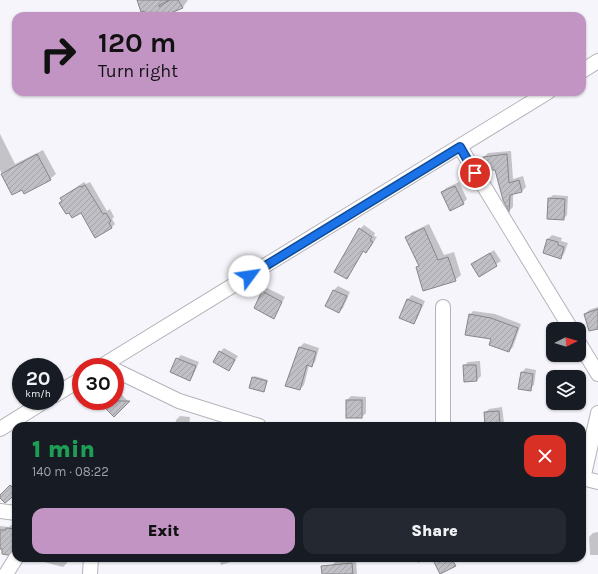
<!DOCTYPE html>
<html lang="en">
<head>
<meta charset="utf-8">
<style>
  body { margin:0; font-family:Karla,sans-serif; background:#242831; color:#f1f3f6; height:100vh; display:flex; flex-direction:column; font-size:15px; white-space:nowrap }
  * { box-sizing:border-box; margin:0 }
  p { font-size:13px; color:#9ea1a6 }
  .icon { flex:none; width:22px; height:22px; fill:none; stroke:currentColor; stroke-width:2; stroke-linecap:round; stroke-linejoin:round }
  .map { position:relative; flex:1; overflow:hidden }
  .sheet { position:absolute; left:12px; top:422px; width:574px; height:140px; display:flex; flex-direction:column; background:#171b24; border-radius:12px; box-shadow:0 1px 3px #0004 }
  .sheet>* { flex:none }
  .top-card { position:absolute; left:12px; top:12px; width:574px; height:84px; border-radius:12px; box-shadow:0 1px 3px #0004; background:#c294c4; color:#111; overflow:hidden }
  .needle { width:26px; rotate:85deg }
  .fabs { position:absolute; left:546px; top:322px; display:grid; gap:8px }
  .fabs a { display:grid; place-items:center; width:40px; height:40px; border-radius:8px; background:#171b24; box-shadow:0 1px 3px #0004; font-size:20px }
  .speed { position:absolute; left:12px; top:358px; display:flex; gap:8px; font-size:20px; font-weight:700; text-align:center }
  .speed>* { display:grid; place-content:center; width:52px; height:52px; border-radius:50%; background:#171b24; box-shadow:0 1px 3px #0004; line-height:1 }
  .speed small { font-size:10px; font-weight:400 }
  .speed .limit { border:6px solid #d22; background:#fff; color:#111 }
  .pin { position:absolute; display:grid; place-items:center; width:34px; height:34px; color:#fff; margin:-17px; border:2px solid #fff; border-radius:50%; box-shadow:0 1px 4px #0007 }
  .me { position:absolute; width:44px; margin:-22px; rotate:59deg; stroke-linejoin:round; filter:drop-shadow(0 0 3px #0008) }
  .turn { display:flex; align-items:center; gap:14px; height:84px; padding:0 20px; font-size:18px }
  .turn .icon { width:52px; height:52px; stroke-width:2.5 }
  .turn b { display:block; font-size:28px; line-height:34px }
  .round { display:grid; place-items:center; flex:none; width:42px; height:42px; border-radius:12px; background:#242831 }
  .head { display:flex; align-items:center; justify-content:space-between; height:68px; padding:0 20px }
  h1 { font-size:24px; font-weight:800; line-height:30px; color:#1e9e55 }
  .button { display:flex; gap:8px; margin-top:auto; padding:8px 20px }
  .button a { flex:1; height:46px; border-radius:12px; background:#c294c4; color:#111; font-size:16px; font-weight:800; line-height:46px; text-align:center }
  .button a+a { background:#242831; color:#f1f3f6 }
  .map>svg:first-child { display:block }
</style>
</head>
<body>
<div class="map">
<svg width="598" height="574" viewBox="0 0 598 574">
  <defs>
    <pattern id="building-hatch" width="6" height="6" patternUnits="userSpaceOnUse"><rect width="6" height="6" fill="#bfbfc5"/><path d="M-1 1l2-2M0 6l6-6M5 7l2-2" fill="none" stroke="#a4a4a9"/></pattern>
  </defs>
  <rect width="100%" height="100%" fill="#f6f5fb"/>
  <g fill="#0003">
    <path d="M138 0H161L163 4 169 0H188L183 7 161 16H144L147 14Z"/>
    <path d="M0 134 15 164 43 150 56 174 50 179 22 188 12 193 0 170Z"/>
    <path d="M511 151 513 179 523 176 526 187 522 191 513 193V207L510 210 504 200 495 169 484 157 488 153Z"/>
    <path d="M84 182 86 184 90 182 107 211 110 209 114 217 112 219 115 224 111 228 63 201 61 199 65 195Z"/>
    <path d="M459 182 467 199 463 203 442 192 446 188Z"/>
    <path d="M553 195 568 196 567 215 563 219 549 199Z"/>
    <path d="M429 224 444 255 454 252 461 275 455 280 417 268 419 265 407 237 412 232Z"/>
    <path d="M364 225 375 233 374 236 377 237 370 248 366 252 364 251 347 278 360 229Z"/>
    <path d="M552 235 562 238 561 241 568 243 564 254 560 258 544 252 548 239Z"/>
    <path d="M494 250 501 261 479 275 472 265Z"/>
    <path d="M338 286 350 292 343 308 339 312 334 290Z"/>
    <path d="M267 288 285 297 274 317 263 292Z"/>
    <path d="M412 295 425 301 417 319 413 323 401 318 408 299Z"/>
    <path d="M598 307V328L585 314 589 310Z"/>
    <path d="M473 311 495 314 521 324 513 347 509 351 492 339 470 315Z"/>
    <path d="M304 343 319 348 315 362 311 366 309 365 304 385 300 389 286 386 300 347Z"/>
    <path d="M224 348 238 356 229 370 220 352Z"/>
    <path d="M181 355 199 362 193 376 190 380 177 359Z"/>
    <path d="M480 361 481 376 477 380 464 366 468 362Z"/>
    <path d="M526 368 536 370 534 385 530 389 522 372Z"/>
    <path d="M255 376 268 380 264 391 253 378Z"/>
    <path d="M116 389 128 401H104H115Z"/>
    <path d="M351 396 366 397V413L362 417 347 400Z"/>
    <path d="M502 407 504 423 501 426H486L485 413 489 409Z"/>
    <path d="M180 416 190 417 189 426H175L176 420Z"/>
    <path d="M13 484 16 487V492L0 497Z"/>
    <path d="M11 525H16V549L0 548V526L9 527Z"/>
    <path d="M598 532V555H590L589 537 593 533Z"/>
    <path d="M45 558H68L67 563 63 567 44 562Z"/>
    <path d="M219 558H237L234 561 221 565Z"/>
    <path d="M415 558H429L418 563Z"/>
    <path d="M356 560 357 574H332L331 566 335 562Z"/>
  </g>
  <g fill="url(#building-hatch)" stroke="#86868b">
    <path d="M137 0H169L159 5V7L170 0H178L183 8 163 16H145L144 11 141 12Z"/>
    <path d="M37 154 51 180 24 194 22 190 12 195 1 174Z"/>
    <path d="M507 154 509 183 519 180 522 192 510 195 509 212 503 200 495 170H484L483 157Z"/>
    <path d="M85 185 103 214 106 213 111 221 109 223 112 228 95 238 81 213 72 218 69 213 66 214 59 203 62 201 60 198 80 186 81 187Z"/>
    <path d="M455 186 464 204 450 211 441 192Z"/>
    <path d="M548 198 565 199 564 220 547 219Z"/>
    <path d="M359 228 372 237 370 240 373 242 366 253 363 251 347 279 334 272Z"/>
    <path d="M424 228 438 260 448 257 456 281 423 291 416 267 419 266 405 237Z"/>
    <path d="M547 239 558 242V245L564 247 561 259 543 253Z"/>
    <path d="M490 253 497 266 479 277 471 264Z"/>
    <path d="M333 290 347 296 339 313 325 306Z"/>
    <path d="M262 291 282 302 274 319 254 308Z"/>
    <path d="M407 299 422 305 414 324 399 318Z"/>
    <path d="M598 309V329L589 331 584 314Z"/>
    <path d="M469 314 491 318 518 328 509 352 489 345 491 339 465 335Z"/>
    <path d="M299 347 316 352 312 367 307 365 300 390 285 386Z"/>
    <path d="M219 351 235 360 229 371 213 362Z"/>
    <path d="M176 358 196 366 190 381 170 372Z"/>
    <path d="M463 365H476L477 381 464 382Z"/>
    <path d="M521 372 533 374 531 391 518 389Z"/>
    <path d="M252 377 267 381 264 392 249 388Z"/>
    <rect x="346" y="400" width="16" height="18"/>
    <path d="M98 401H130L114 417Z"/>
    <path d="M499 411 500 426H485L484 412Z"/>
    <path d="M10 485 16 491V494L5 503 0 498V495Z"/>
    <path d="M6 528 16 529V550L8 555 2 554V549H0V530H6Z"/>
    <path d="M432 558H451L456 566 440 574Z"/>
    <path d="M352 563 353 574H322L321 566Z"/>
  </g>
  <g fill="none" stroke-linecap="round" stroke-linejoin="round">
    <defs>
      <g id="minor">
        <path d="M582 71 598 61"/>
        <path d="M460 147 571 329"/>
        <path d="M443 307V426"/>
        <path d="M579 343 598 374"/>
        <path d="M100 367 548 92"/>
        <path d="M115 370 179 401 259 426"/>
        <path d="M55 395 81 379"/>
        <path d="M0 429 45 401"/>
        <path d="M582 478 598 482"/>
        <path d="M583 479 598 413"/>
        <path d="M0 511 16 513"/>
        <path d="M6 574 16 558"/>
        <path d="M90 574 91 558"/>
      </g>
    </defs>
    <use href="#minor" stroke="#b4b3ba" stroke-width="16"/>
    <use href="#minor" stroke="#fff" stroke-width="14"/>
  </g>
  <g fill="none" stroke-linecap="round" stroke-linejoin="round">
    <defs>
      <path id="route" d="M249 276 460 147 475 173"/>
    </defs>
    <use href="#route" stroke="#114b97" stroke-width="10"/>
    <use href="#route" stroke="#1a73e8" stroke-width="7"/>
  </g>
</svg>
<div class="fabs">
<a><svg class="needle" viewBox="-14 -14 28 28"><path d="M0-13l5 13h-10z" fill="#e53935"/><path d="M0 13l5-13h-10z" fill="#9ea1a6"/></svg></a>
<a><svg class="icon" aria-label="layers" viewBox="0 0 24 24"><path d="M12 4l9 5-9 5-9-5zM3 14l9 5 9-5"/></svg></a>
</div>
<div class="speed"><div>20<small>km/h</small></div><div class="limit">30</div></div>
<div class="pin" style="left:475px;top:173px;background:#d93025"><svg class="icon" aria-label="arrive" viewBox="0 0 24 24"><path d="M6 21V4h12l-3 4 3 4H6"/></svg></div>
<svg class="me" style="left:249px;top:276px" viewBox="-20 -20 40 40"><circle r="19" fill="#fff"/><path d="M0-13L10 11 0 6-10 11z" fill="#1a73e8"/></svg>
<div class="top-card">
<div class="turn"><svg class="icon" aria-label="right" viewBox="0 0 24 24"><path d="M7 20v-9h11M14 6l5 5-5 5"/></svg><div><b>120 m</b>Turn right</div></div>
</div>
<section class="sheet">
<div class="head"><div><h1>1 min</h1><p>140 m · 08:22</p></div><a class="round" style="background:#d93025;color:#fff"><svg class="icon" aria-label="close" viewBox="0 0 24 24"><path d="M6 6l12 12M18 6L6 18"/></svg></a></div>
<div class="button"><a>Exit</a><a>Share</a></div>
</section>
</div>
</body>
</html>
